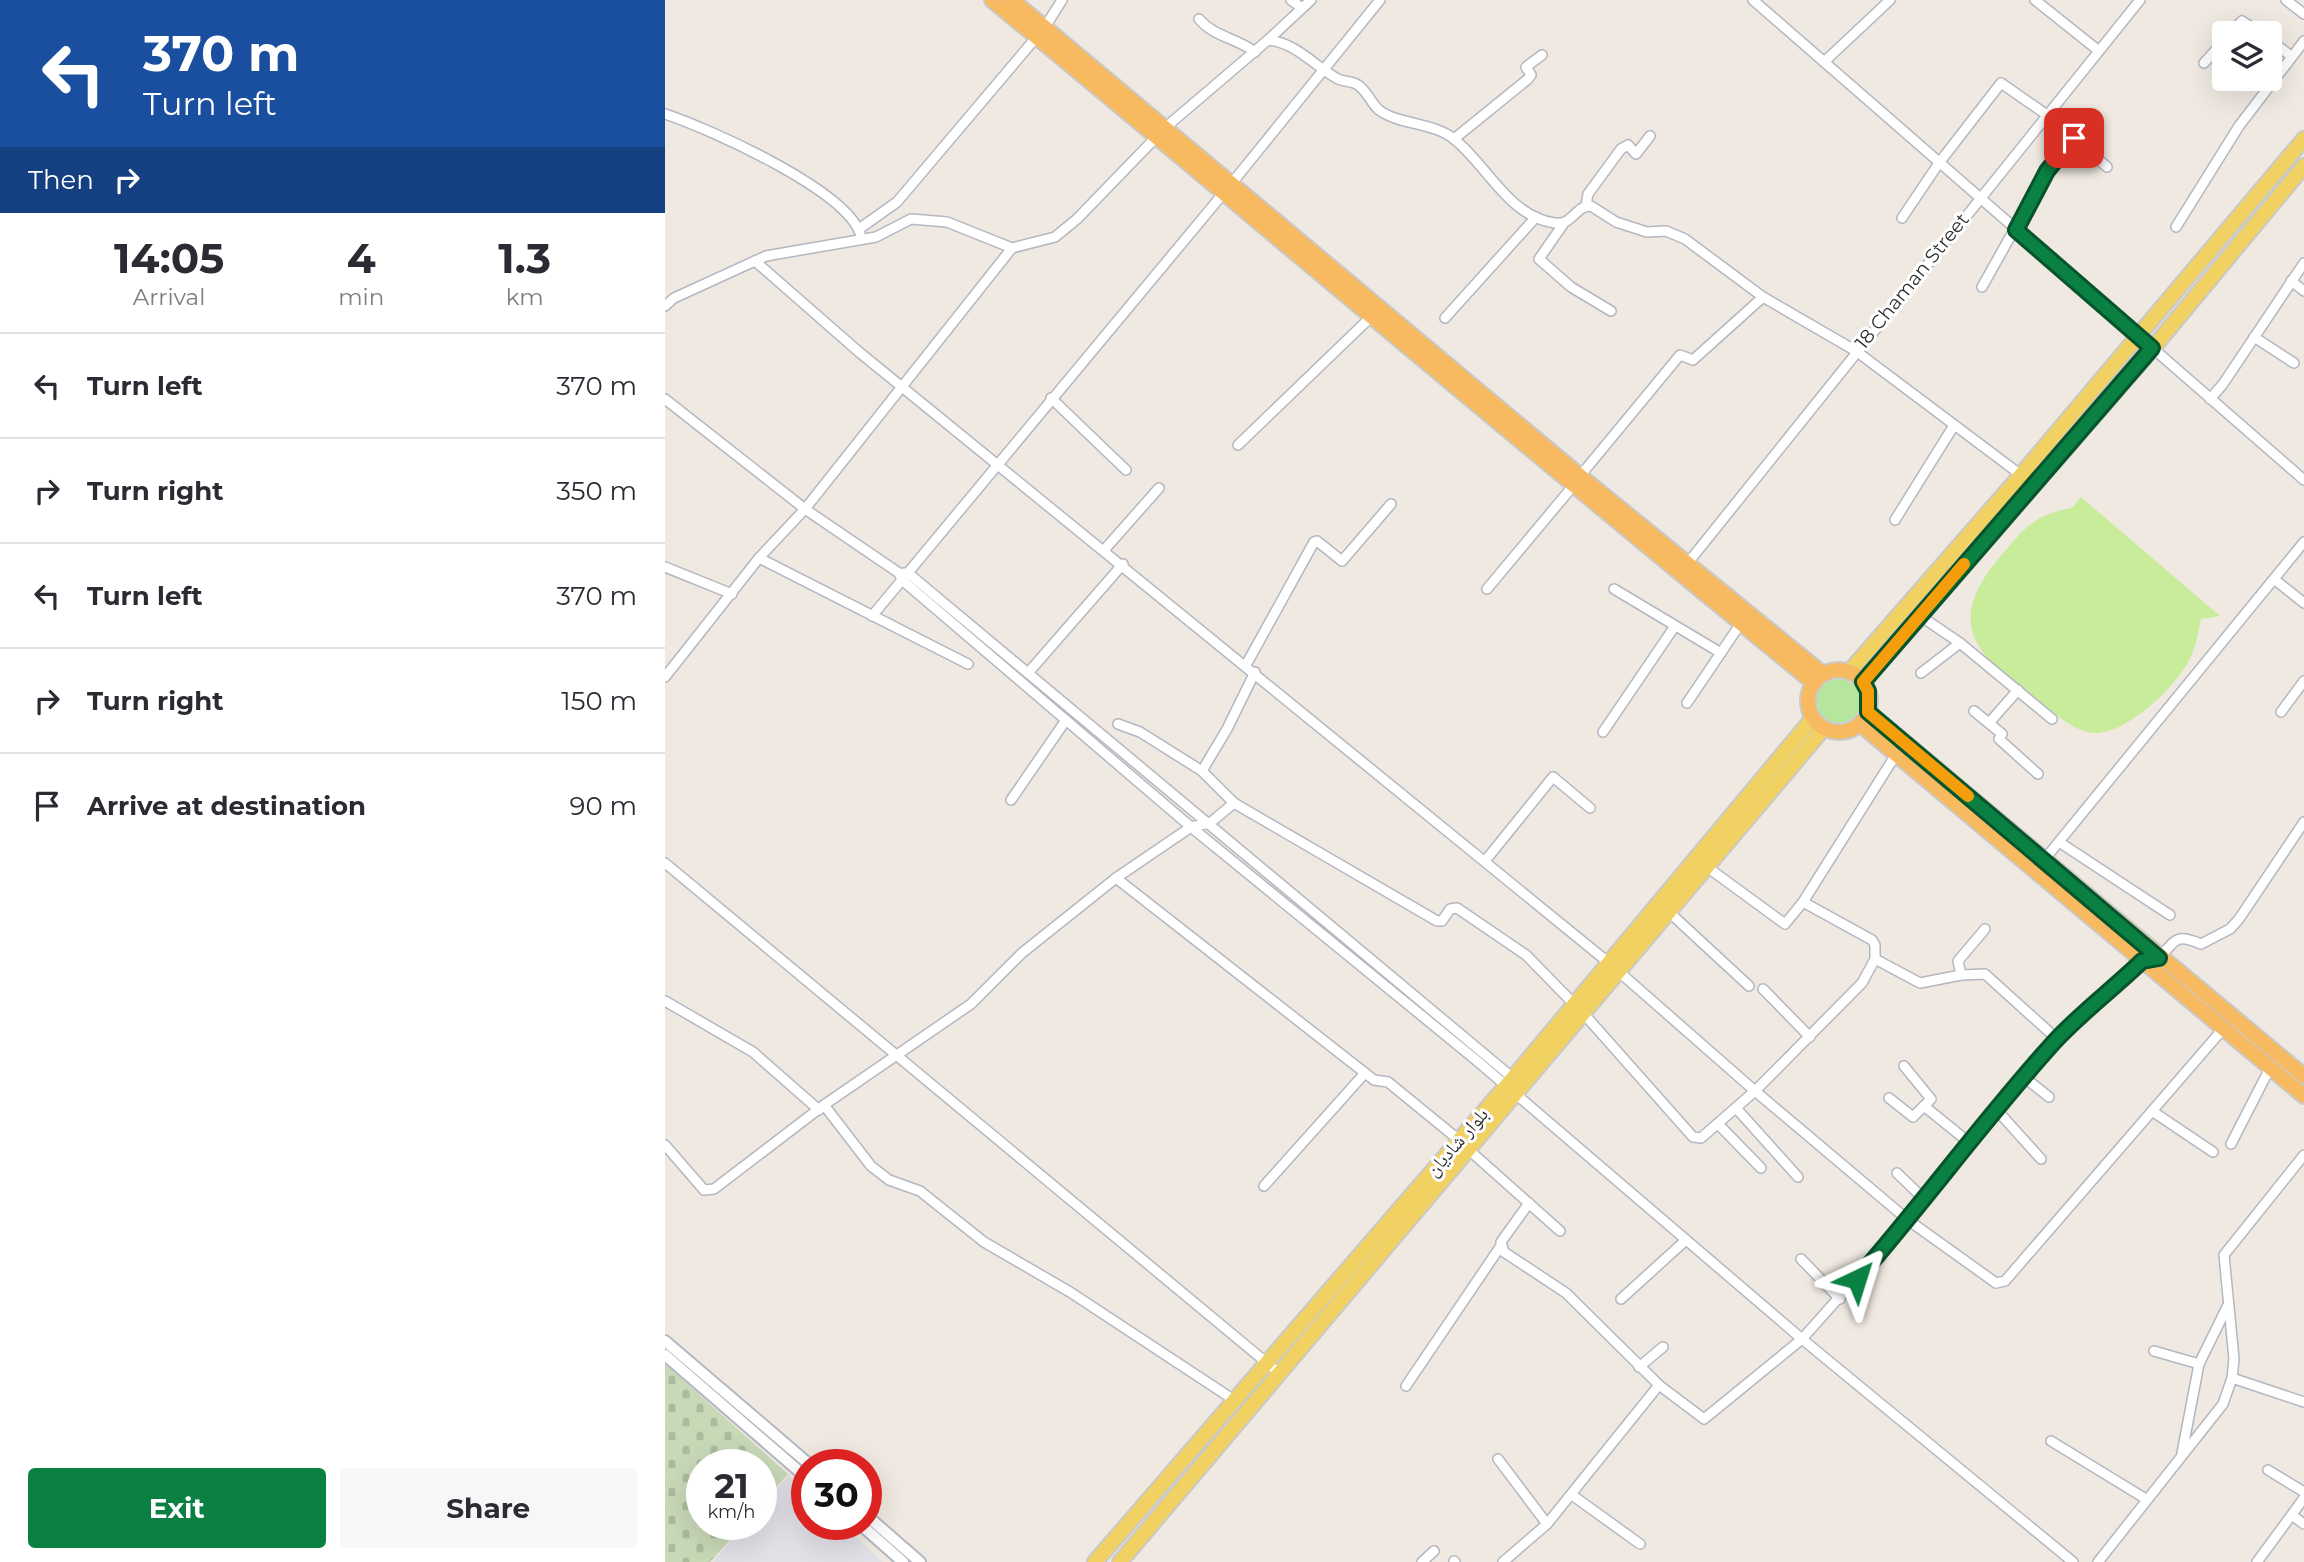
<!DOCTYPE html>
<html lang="en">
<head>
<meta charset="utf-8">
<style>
  body { margin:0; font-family:Montserrat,"Noto Naskh Arabic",sans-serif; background:#f7f7f7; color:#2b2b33; height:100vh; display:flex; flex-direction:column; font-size:26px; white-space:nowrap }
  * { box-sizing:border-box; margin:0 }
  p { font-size:23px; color:#7c7c81 }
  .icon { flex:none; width:38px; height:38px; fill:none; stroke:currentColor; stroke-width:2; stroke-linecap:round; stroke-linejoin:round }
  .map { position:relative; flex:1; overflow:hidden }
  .details { display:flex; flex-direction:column; background:#fff; width:665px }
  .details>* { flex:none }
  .top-card { background:#1a4fa0; color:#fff; overflow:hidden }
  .controls { position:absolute; left:1547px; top:21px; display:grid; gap:14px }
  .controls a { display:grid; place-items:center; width:70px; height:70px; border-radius:7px; background:#fff; box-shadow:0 7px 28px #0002; font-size:35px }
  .speed { position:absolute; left:21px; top:1449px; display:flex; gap:14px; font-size:35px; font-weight:700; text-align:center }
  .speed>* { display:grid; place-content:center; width:91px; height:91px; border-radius:50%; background:#fff; box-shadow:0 7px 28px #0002; line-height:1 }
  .speed small { font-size:18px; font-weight:400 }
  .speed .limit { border:10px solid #d22; background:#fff; color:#111 }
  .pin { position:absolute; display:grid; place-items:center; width:60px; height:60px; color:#fff; margin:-30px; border-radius:14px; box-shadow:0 4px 10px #0006 }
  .me { position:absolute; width:77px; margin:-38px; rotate:41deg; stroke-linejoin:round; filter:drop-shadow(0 0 5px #0008) }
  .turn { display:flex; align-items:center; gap:24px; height:147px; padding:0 28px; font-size:32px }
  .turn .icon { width:91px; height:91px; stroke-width:2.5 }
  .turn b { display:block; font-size:49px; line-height:60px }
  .then { display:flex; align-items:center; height:66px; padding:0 28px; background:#0003; gap:14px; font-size:26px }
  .eta { display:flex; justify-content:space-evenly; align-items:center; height:119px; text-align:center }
  .eta b { font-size:42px; font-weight:700; line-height:49px }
  .primary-button { display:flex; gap:14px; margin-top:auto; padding:14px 28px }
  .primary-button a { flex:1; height:80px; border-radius:7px; background:#0b8043; color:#fff; font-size:28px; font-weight:700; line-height:80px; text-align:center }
  .primary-button a+a { background:#f7f7f7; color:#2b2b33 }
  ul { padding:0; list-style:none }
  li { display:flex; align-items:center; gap:21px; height:105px; padding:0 28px; border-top:2px solid #e1e1e2 }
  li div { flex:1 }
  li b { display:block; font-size:26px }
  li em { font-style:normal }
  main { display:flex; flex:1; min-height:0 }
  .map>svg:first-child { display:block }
</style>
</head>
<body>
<main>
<section class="details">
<div class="top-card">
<div class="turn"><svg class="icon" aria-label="left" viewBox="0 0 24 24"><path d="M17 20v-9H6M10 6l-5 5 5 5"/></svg><div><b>370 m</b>Turn left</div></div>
<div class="then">Then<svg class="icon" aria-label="right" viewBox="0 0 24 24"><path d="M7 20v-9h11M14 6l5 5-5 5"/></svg></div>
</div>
<div class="eta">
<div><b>14:05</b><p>Arrival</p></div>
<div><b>4</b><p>min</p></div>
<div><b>1.3</b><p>km</p></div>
</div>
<ul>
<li><svg class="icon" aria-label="left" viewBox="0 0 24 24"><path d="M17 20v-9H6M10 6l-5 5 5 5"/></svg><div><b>Turn left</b></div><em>370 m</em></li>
<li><svg class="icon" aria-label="right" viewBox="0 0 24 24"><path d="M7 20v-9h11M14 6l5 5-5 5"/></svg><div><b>Turn right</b></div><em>350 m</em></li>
<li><svg class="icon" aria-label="left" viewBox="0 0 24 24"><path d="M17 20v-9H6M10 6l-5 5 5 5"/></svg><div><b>Turn left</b></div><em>370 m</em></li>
<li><svg class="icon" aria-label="right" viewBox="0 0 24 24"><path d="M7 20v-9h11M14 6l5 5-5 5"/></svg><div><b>Turn right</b></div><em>150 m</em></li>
<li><svg class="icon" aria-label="arrive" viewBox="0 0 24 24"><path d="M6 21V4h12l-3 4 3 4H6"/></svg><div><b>Arrive at destination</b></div><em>90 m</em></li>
</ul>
<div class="primary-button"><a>Exit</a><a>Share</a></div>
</section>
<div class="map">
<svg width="1639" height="1562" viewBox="0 0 1639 1562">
  <defs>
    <pattern id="cemetery-stones" width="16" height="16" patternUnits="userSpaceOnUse" patternTransform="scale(1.75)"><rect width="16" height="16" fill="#c8d9b8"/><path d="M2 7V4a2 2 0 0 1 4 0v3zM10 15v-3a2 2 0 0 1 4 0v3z" fill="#acbb9e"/></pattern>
  </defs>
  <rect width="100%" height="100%" fill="#efe9e1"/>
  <path fill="#e3e1e8" d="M124 1476 142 1493V1524H177L218 1562H48L81 1524H96V1507Z"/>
  <circle fill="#b6e59e" cx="1174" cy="701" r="22"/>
  <path fill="url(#cemetery-stones)" d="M0 1364 123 1474 96 1504V1465H37V1524H79L45 1562H0Z"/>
  <path fill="#c9ec9a" d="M1416 497 1555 616 1536 619C1533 633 1531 647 1524 660 1511 687 1463 732 1432 733 1410 733 1393 715 1377 704 1316 659 1275 627 1335 557 1359 528 1369 515 1407 508Z"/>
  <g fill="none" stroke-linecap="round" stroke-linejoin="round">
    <defs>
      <g id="minor">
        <path d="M626 0 637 8"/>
        <path d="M1088 0 1639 480"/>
        <path d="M1370 0 1434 51"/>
        <path d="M1621 0 1639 14"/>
        <path d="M534 19C549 37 572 38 590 52"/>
        <path d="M1565 33 1577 21 1596 33"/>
        <path d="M603 40C632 43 649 66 673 79 679 82 687 81 693 85 702 91 706 103 714 110 734 125 768 122 789 139 822 165 844 217 890 223 907 226 911 205 926 206L951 222 982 232 1001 231 1020 239 1098 297 1191 351 1356 475"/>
        <path d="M1605 40 1626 56"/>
        <path d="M1159 62 1225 0"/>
        <path d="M1539 63 1559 41"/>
        <path d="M0 114C45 129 179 189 195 233"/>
        <path d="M789 139 863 79 866 75 861 67 877 55"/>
        <path d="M921 205 923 194 956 149 963 145 971 154 985 136"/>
        <path d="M1237 218 1274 163 1336 83 1382 115 1442 167"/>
        <path d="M899 223 874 259 906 287 946 311"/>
        <path d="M1511 227 1574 126 1639 41"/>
        <path d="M194 229 232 202 380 27 397 0"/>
        <path d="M90 261 194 352 944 963 1090 1091 1243 1220 1331 1283 1340 1281 1558 1029"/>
        <path d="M1626 281 1639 291"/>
        <path d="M1317 287 1382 171 1409 138"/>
        <path d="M0 306 9 298 101 256 211 237 246 219 282 222 347 248 390 237 412 219 501 127 603 40 646 0"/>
        <path d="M780 318 871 217"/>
        <path d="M1589 337 1629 363"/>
        <path d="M386 398 461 470"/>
        <path d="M0 399 140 509 234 573 237 580 526 827 811 1060 1137 1339 1408 1562"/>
        <path d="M1545 399 1558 384 1639 263"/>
        <path d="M573 445 708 315"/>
        <path d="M915 476 1015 355 1028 360 1098 297"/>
        <path d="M1230 520 1288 427"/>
        <path d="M440 549 494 488"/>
        <path d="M94 558 303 664"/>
        <path d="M1022 564 1475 0"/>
        <path d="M0 567 67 594"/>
        <path d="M239 573H243L848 1078"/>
        <path d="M1609 579 1639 603"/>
        <path d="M822 589 908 486"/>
        <path d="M949 589 1056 653"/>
        <path d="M1254 615 1295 643 1387 719"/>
        <path d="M207 616 567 183 715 0"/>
        <path d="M581 665 649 542 652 541 677 561 726 504"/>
        <path d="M363 673 458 564"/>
        <path d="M1256 673 1295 643"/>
        <path d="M0 677 94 558 140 509 347 248"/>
        <path d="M1022 703 1076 623"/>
        <path d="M1309 711 1337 734 1334 739 1373 774"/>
        <path d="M1616 712 1639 681"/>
        <path d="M1324 723 1353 690"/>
        <path d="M453 724 475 732 537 771"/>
        <path d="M938 732 1010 626"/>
        <path d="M346 800 401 720"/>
        <path d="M569 803 537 771 562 729 590 672"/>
        <path d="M1394 842 1505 915"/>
        <path d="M1379 860 1639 542"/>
        <path d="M820 861 888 777 925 808"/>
        <path d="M0 863 614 1373"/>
        <path d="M1042 867 1120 924 1138 902"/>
        <path d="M451 878 709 1080 723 1082 794 1140"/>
        <path d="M1004 912 1084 986"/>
        <path d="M1494 958C1511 940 1510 933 1536 944L1565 929 1574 919 1639 822"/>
        <path d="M1210 959 1255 983 1296 975 1320 974 1392 1039"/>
        <path d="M1296 975 1293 961 1320 929"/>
        <path d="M1098 989 1145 1037"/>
        <path d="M0 1001 88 1052 154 1110"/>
        <path d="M919 1014 1028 1137 1036 1138 1090 1091 1197 983 1210 959V945L1207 940 1138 902 1230 756"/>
        <path d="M1359 1077 1384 1097"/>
        <path d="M1224 1098 1248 1117 1266 1099 1239 1066"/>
        <path d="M159 1105 206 1166 224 1180 255 1191 319 1242 405 1292 569 1400"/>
        <path d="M1259 1106 1306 1144"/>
        <path d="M1071 1108 1133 1177"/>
        <path d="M1330 1108 1376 1159"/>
        <path d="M1487 1111 1548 1152"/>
        <path d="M1053 1124 1096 1168"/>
        <path d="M1566 1144 1605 1068"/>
        <path d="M0 1145 39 1190 49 1189 159 1105 306 1004 357 953 451 878 526 827 545 823 569 803 772 921H777L785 909 792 908 861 955 909 1004"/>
        <path d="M804 1150 895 1231"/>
        <path d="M1232 1173 1260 1200"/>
        <path d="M599 1186 700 1073"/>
        <path d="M864 1203 836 1242 839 1252 901 1293 994 1385 1039 1419 1137 1339 1243 1220 1330 1108 1392 1039 1480 961"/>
        <path d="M1136 1259 1175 1299"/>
        <path d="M956 1299 1021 1240"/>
        <path d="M1489 1351 1534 1364"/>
        <path d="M974 1367 998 1347"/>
        <path d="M1567 1378 1639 1402"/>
        <path d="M741 1386 835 1247"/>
        <path d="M1386 1441 1481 1499"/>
        <path d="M1517 1453 1534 1364 1562 1307"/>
        <path d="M833 1459 882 1524"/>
        <path d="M1603 1470 1639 1492"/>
        <path d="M907 1495 975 1544"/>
        <path d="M1628 1516 1639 1524"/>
        <path d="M789 1561 790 1562"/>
        <path d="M757 1562 769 1551"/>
        <path d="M838 1562 882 1524 994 1385"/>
        <path d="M1433 1562 1558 1404 1567 1378 1569 1359 1559 1255 1639 1155"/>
        <path d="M1592 1562 1639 1498"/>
      </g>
      <g id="tertiary">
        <path d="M0 1341 145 1465"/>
        <path d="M0 1355 142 1478"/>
        <path d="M201 1515 255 1562"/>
        <path d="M195 1524 238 1562"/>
      </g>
      <g id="primary">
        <path d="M1184 672 1356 475 1639 139"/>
        <path d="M1198 682 1487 349 1639 166"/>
        <path d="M430 1562 848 1078 1148 718"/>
        <path d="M455 1562 1159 728"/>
      </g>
      <g id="trunk">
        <path d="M327 0C601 227 873 458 1149 683"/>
        <path d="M347 0 915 476 1158 674"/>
        <circle cx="1174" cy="701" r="31"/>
        <path d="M1203 712 1639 1076"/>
        <path d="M1195 724 1639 1096"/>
      </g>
    </defs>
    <use href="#minor" stroke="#b4b7c1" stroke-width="12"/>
    <use href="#tertiary" stroke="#b4b7c1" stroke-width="14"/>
    <use href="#primary" stroke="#c9c9c9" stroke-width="18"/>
    <use href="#trunk" stroke="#c9c9c9" stroke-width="18"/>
    <use href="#minor" stroke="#fff" stroke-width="9"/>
    <use href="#tertiary" stroke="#fff" stroke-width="10"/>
    <use href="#primary" stroke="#f2d163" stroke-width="14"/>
    <use href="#trunk" stroke="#f8ba60" stroke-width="14"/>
  </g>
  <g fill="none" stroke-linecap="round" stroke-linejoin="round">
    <defs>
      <path id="route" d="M1192 1279C1260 1201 1321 1117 1390 1041 1417 1012 1449 988 1477 961L1494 958 1203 712V691L1198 682 1487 348 1351 230 1382 171 1409 138"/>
    </defs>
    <use href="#route" stroke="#07532c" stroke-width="18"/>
    <use href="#route" stroke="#0b8043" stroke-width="12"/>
    <path stroke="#f59e0b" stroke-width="12" d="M1299 564 1198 682 1203 691V712L1303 796"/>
  </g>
  <g text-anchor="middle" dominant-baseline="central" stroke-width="6" stroke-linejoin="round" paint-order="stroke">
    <g font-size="19" fill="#2e2e2e" stroke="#fff">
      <text transform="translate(1247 281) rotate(-51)">18 Chaman Street</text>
      <text transform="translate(792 1142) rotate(-49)">بلوار شادیان</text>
    </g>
  </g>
</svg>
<div class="controls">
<a><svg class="icon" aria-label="layers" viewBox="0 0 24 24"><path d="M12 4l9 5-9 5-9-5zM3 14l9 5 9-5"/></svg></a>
</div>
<div class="speed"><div>21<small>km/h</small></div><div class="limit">30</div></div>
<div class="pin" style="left:1409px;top:138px;background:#d93025"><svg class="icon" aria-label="arrive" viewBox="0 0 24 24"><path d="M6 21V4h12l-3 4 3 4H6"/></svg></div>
<svg class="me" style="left:1192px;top:1279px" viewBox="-20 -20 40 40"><path d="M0-17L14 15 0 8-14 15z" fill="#0b8043" stroke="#fff" stroke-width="4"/></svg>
</div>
</main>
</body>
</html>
